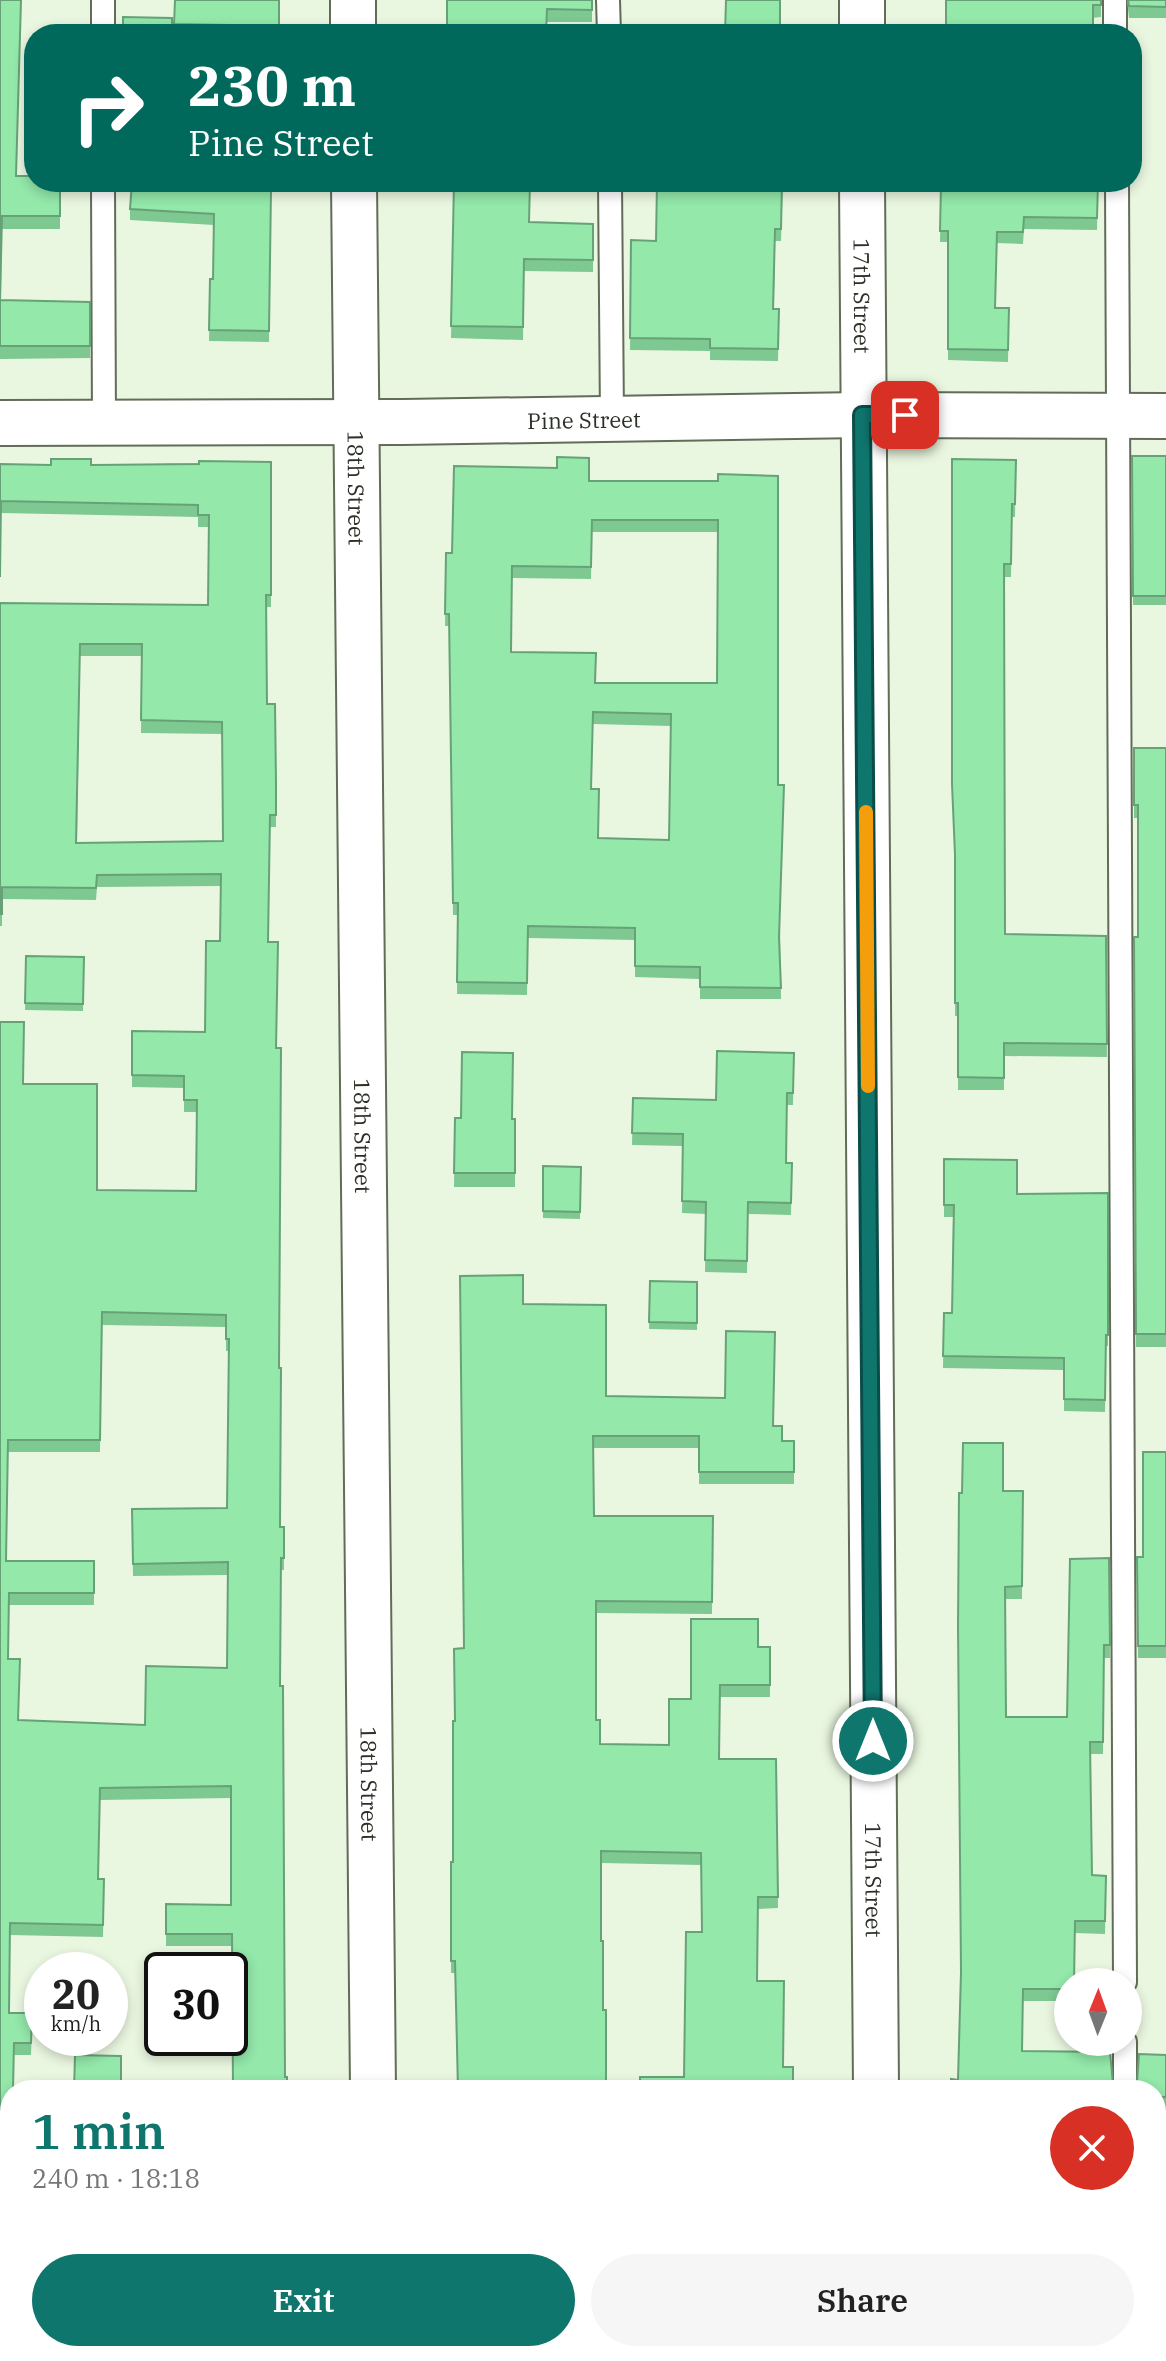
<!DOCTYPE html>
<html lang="en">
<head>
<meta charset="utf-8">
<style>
  body { margin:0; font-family:"IBM Plex Serif",serif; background:#f6f6f6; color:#222; height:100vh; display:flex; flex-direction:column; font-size:30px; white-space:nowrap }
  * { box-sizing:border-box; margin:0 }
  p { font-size:26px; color:#767676 }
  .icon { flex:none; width:44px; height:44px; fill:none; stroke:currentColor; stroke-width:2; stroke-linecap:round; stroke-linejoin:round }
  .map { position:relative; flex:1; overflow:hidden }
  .sheet { position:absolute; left:0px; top:2080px; width:1166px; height:282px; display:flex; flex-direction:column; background:#fff; border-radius:32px 32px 0 0; box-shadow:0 4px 12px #0003 }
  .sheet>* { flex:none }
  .guide { position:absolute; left:24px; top:24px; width:1118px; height:168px; border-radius:32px; box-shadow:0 4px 12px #0003; background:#00695c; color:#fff; overflow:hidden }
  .needle { width:52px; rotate:1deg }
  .buttons { position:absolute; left:1054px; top:1968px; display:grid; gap:16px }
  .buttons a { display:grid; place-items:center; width:88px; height:88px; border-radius:50%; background:#fff; box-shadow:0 4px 12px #0003; font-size:40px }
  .speed { position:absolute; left:24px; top:1952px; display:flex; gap:16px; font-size:40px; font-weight:700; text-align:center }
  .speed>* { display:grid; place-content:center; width:104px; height:104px; border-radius:50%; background:#fff; box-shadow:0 4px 12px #0003; line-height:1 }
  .speed small { font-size:20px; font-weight:400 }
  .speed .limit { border:4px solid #111; border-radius:12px; background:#fff; color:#111 }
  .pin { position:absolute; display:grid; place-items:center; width:68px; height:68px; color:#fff; margin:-34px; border-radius:16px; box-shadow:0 4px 12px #0006 }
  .me { position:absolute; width:88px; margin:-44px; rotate:0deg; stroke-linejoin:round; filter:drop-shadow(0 0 6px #0008) }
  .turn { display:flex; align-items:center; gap:28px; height:168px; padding:0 32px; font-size:36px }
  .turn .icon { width:104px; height:104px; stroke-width:2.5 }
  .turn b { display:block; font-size:56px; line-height:68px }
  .round { display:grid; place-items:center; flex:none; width:84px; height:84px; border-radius:42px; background:#f6f6f6 }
  .head { display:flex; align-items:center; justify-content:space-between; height:136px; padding:0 32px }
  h1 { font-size:48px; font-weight:600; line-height:60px; color:#0f766e }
  .action { display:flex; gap:16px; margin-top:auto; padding:16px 32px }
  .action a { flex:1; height:92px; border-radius:48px; background:#0f766e; color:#fff; font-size:32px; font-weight:600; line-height:92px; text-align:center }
  .action a+a { background:#f6f6f6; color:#222 }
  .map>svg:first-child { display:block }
</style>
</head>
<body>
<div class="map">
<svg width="1166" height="2361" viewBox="0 0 1166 2361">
  <rect width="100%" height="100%" fill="#eaf7e0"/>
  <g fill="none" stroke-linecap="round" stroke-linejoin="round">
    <defs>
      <g id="lane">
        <path d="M103 0V34"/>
        <path d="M608 0 609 34"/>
        <path d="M1115 0V34"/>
        <path d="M103 182 104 423"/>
        <path d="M610 182 612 419"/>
        <path d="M1117 182 1125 1982"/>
        <path d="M1125 2042V2090"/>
      </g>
      <g id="street">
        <path d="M353 0V34"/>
        <path d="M862 0V34"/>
        <path id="s1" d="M354 182 373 2090"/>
        <path id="s2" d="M862 182 876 2090"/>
        <path id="s3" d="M0 423 403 422 862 415 1166 416"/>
        <path d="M1156 2187H1166"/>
        <path d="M0 2196H10"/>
        <path d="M373 2352V2361"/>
        <path d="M878 2352V2361"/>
      </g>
    </defs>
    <use href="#lane" stroke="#626c58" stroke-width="26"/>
    <use href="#street" stroke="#626c58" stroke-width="48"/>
    <use href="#lane" stroke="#fff" stroke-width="22"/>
    <use href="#street" stroke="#fff" stroke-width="44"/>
  </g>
  <g fill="#7ec892" fill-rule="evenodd">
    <path d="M0 0 16 176 60 216V229H2L1 300 90 302V358L0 359Z"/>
    <path d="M175 0H280L279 34H174Z"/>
    <path d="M447 0H592V22H547Z"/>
    <path d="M1101 0V17L946 34Z"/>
    <path d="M1127 0H1166V18H1129Z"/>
    <path d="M447 182H530L529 222 593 224V272L524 271 523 340 451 338 454 183Z"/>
    <path d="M783 182 781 241H775L774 309H779L778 361 710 360V351L630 350 631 240 656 241Z"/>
    <path d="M1098 182 1097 230 1024 229 1023 244 997 243 995 308H1009L1008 362 948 360V242H940L941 184Z"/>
    <path d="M260 190H271L269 342 209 341 210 279H213L214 225 130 220V209Z"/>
    <path d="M1132 456H1166V605H1133Z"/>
    <path d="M1016 460 1015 517H1012L1011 577H1004L1005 934 1106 936 1107 1057 1004 1056V1090H958V1016H955V868Z"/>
    <path d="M271 462V607H266L267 704 276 796V827H270L268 942 277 1048 280 1527H284V1570H281L280 1686 285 2077 287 2090 232 1946H166V1904L231 1905V1798L100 1800 98 1879H104L103 1937 10 1935 9 2013 32 2025 31 2055H14L10 2090V2139H0V1022L24 1084 97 1190 196 1191 197 1112H184V1088L132 1087V1031L205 1032 220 941 221 886 97 887 96 900 2 899V926H0V603L208 605 209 527H198V517L1 513 0 464 91 465ZM80 656H142L141 733 222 734 223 841 77 843ZM102 1325 226 1327V1351H229L227 1508 132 1509 133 1576 228 1575 227 1668 145 1725 19 1720 8 1659 9 1605H94V1561H6L8 1452H100Z"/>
    <path d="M589 481H718L778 785 781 999H700V979L635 977V940L528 938 527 995 457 994 458 915H453L449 626H445L446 553H452ZM592 532H718L717 683H596L511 652 512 578 591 579ZM593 724 671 726 669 840 598 838 591 789Z"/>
    <path d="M1134 748H1166V1347H1136L1134 937H1138V818H1134Z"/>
    <path d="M26 956 84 957 83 1011 25 1010Z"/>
    <path d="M794 1053 793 1105H787L786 1163H792L791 1215 748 1214 747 1273 705 1272 706 1214 682 1213 683 1146 632 1145 633 1098 716 1100Z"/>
    <path d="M455 1118 515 1119V1187H454Z"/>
    <path d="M944 1159 1017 1194 1108 1193V1346H1106L1105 1412 1064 1411V1370L943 1368 944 1313H952L953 1217H944Z"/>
    <path d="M543 1166 581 1167 580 1219 543 1218Z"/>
    <path d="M650 1281 697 1282V1330L649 1329Z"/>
    <path d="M523 1304 606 1396 773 1426 782 1441H794V1484H699V1448H593L594 1516H713L712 1614 596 1613V1720L600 1744 669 1745 691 1699 758 1647H770V1697H720L719 1759H776L778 1908 758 1909 684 2077 702 1932 701 1865 601 1863 455 1973H451V1862H453L455 1721 464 1648Z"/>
    <path d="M1166 1452V1658H1138L1137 1557H1143Z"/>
    <path d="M1003 1491H1023L1022 1599H1005L1006 1717H1067L1109 1558 1110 1658H1104L1103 1754H1090L1092 1875 1106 1876 1105 1934 1075 1933 1068 1982V2001H1023L958 2080Z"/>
    <path d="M1166 2055V2110L1156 2109V2090Z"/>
    <path d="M1156 2225H1166V2274L1156 2273Z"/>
  </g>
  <g fill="#93e8aa" stroke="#67a277" stroke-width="2" fill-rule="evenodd">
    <path d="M0 0H21L16 176H34V182H60V216H2L0 300 90 302V346H0Z"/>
    <path d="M175 0H279V26L174 24Z"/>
    <path d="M447 0H592V10L547 9 546 34H447Z"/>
    <path d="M726 0H780V34H725Z"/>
    <path d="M946 0H1101V5H1093V34H946Z"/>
    <path d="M1128 0H1166V7L1129 6Z"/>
    <path d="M123 17 172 18V34H123Z"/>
    <path d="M132 182H260V190H271L269 331 209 330 210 279H213L214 214 130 209Z"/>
    <path d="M454 182H530L529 222 593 224V260L524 259 523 327 451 326Z"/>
    <path d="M657 182H782L781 229H775L773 309H779L778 349 710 348V339L630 338 631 240 656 241Z"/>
    <path d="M947 182H1098L1097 218 1024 217 1023 232H997L995 308H1009L1008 350 948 349V231H940L941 184H947Z"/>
    <path d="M1132 456H1166V596H1133Z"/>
    <path d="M557 457 589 458V481H718V474L778 476V785H784L779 938 781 988 700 987V967L635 966V928L528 926 527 983 457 982 458 903H453L449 614H445L446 553H452L454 466 557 468ZM592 520H718L717 683H595L596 653 511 652 512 566 591 567ZM593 712 671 714 669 840 598 838 599 789H591Z"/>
    <path d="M51 459H91V465L199 464V461L271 462V595H266L267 704H275L276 783V815H270L268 942H278L276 1048H281L279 1368H281L280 1527H284V1558H281L280 1686H283L285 2077H287V2090H233L232 1934H166V1904L231 1905V1786L100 1788 98 1879H104L103 1925 10 1923 9 2013H32L31 2043H14L13 2090H10V2127H0V1022H24L23 1084H97V1190L196 1191 197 1100H184V1076L132 1075V1031L205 1032 206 941H220L221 874 97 875 96 888 2 887V914H0V603L208 605 209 515H198V505L1 501 0 577V464L51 465ZM80 644H142L141 720 222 722 223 841 76 843ZM102 1312 226 1315V1339H229L227 1508 132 1509 133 1564 228 1562 227 1668 146 1666 145 1725 18 1720 20 1659H8L9 1593H94V1561H6L8 1440H100Z"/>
    <path d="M952 459 1016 460 1015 504H1012L1011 564H1004L1005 934 1106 936 1107 1044 1004 1043V1078L958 1077V1003H955V855L952 784Z"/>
    <path d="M1134 748H1166V1334H1136L1134 937H1138V805H1134Z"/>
    <path d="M26 956 84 957 83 1004 25 1003Z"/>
    <path d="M717 1051 794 1053 793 1093H787L786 1163H792L791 1203 748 1202 747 1261 705 1260 706 1202 682 1201 683 1134 632 1133 633 1098 716 1100Z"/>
    <path d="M462 1052 513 1053 512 1119H515V1173H454L455 1118H461Z"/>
    <path d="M944 1159 1017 1160V1194L1108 1193V1335H1106L1105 1400 1064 1399V1358L943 1356 944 1313H952L954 1205H944Z"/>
    <path d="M543 1166 581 1167 580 1212 543 1211Z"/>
    <path d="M523 1275V1304L606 1305V1396L725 1398 726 1331 775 1332 773 1426H782V1441H794V1472H699V1436H593L594 1516H713L712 1602 596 1601V1720H600V1744L669 1745V1699H691V1619H758V1647H770V1685H720L719 1759H776L778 1897H758L757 1981H784L783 2067H793V2090H640V2077H684L686 1932H702L701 1853 601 1851V1941H603V2010H606V2090H458L455 1961H451V1862H453V1721H455L454 1649 464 1648 460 1276Z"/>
    <path d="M650 1281 697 1282V1323L649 1322Z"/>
    <path d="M963 1443H1003V1491H1023L1022 1586 1005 1587 1006 1717H1067L1070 1559 1109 1558 1110 1645H1104L1103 1742H1090L1092 1875 1106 1876 1105 1921H1075L1074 1982H1068V1989H1023L1022 2051 1110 2052 1113 2084 1122 2090H951V2079L958 2080 961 1972 958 1626 959 1493H962Z"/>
    <path d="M1143 1452H1166V1646H1138L1137 1557H1143Z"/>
    <path d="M1139 2054 1166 2055V2097H1156V2090H1131L1137 2084Z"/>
    <path d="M75 2055 121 2056V2090H74Z"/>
    <path d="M1156 2225H1166V2267L1156 2266Z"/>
    <path d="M0 2244H10V2352H28V2361H0Z"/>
    <path d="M1156 2347H1166V2361H1143V2352H1156Z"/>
    <path d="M218 2352H296V2361L218 2360Z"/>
    <rect x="465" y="2352" width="142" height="9"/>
    <path d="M728 2352H801V2361H727Z"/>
    <path d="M968 2352H1045L1044 2361H968Z"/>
  </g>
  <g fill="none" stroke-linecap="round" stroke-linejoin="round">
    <defs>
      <path id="route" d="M873 1741 862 415H905"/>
    </defs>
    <use href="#route" stroke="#0a4d48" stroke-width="20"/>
    <use href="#route" stroke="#0f766e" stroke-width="14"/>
    <path stroke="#f59e0b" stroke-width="14" d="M866 812 868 1086"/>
  </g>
  <g text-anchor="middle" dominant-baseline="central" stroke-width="6" stroke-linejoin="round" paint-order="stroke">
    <g font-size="22" fill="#2c3128" stroke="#eaf7e0">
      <text stroke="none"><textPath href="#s2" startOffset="114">17th Street</textPath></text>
      <text stroke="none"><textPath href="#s3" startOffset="584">Pine Street</textPath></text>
      <text stroke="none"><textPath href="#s1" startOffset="306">18th Street</textPath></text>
      <text stroke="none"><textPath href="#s1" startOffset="954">18th Street</textPath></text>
      <text stroke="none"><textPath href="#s1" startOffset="1602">18th Street</textPath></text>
      <text stroke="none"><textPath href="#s2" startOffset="1698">17th Street</textPath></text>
    </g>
  </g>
</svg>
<div class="buttons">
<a><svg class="needle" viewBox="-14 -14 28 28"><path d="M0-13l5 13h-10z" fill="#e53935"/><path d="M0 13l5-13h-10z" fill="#767676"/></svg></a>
</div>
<div class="speed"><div>20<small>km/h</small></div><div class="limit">30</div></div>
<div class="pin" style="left:905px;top:415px;background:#d93025"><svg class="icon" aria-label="arrive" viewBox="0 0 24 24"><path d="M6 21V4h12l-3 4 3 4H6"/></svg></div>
<svg class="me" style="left:873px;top:1741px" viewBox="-20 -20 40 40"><circle r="17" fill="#0f766e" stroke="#fff" stroke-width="3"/><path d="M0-11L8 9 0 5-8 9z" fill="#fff"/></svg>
<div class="guide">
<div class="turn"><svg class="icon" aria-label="right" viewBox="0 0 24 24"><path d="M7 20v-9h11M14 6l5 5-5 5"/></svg><div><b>230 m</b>Pine Street</div></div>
</div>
<section class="sheet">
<div class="head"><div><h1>1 min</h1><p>240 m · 18:18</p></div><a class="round" style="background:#d93025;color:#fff"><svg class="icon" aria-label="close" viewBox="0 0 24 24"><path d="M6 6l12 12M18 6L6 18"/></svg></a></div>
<div class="action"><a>Exit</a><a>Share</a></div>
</section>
</div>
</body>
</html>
